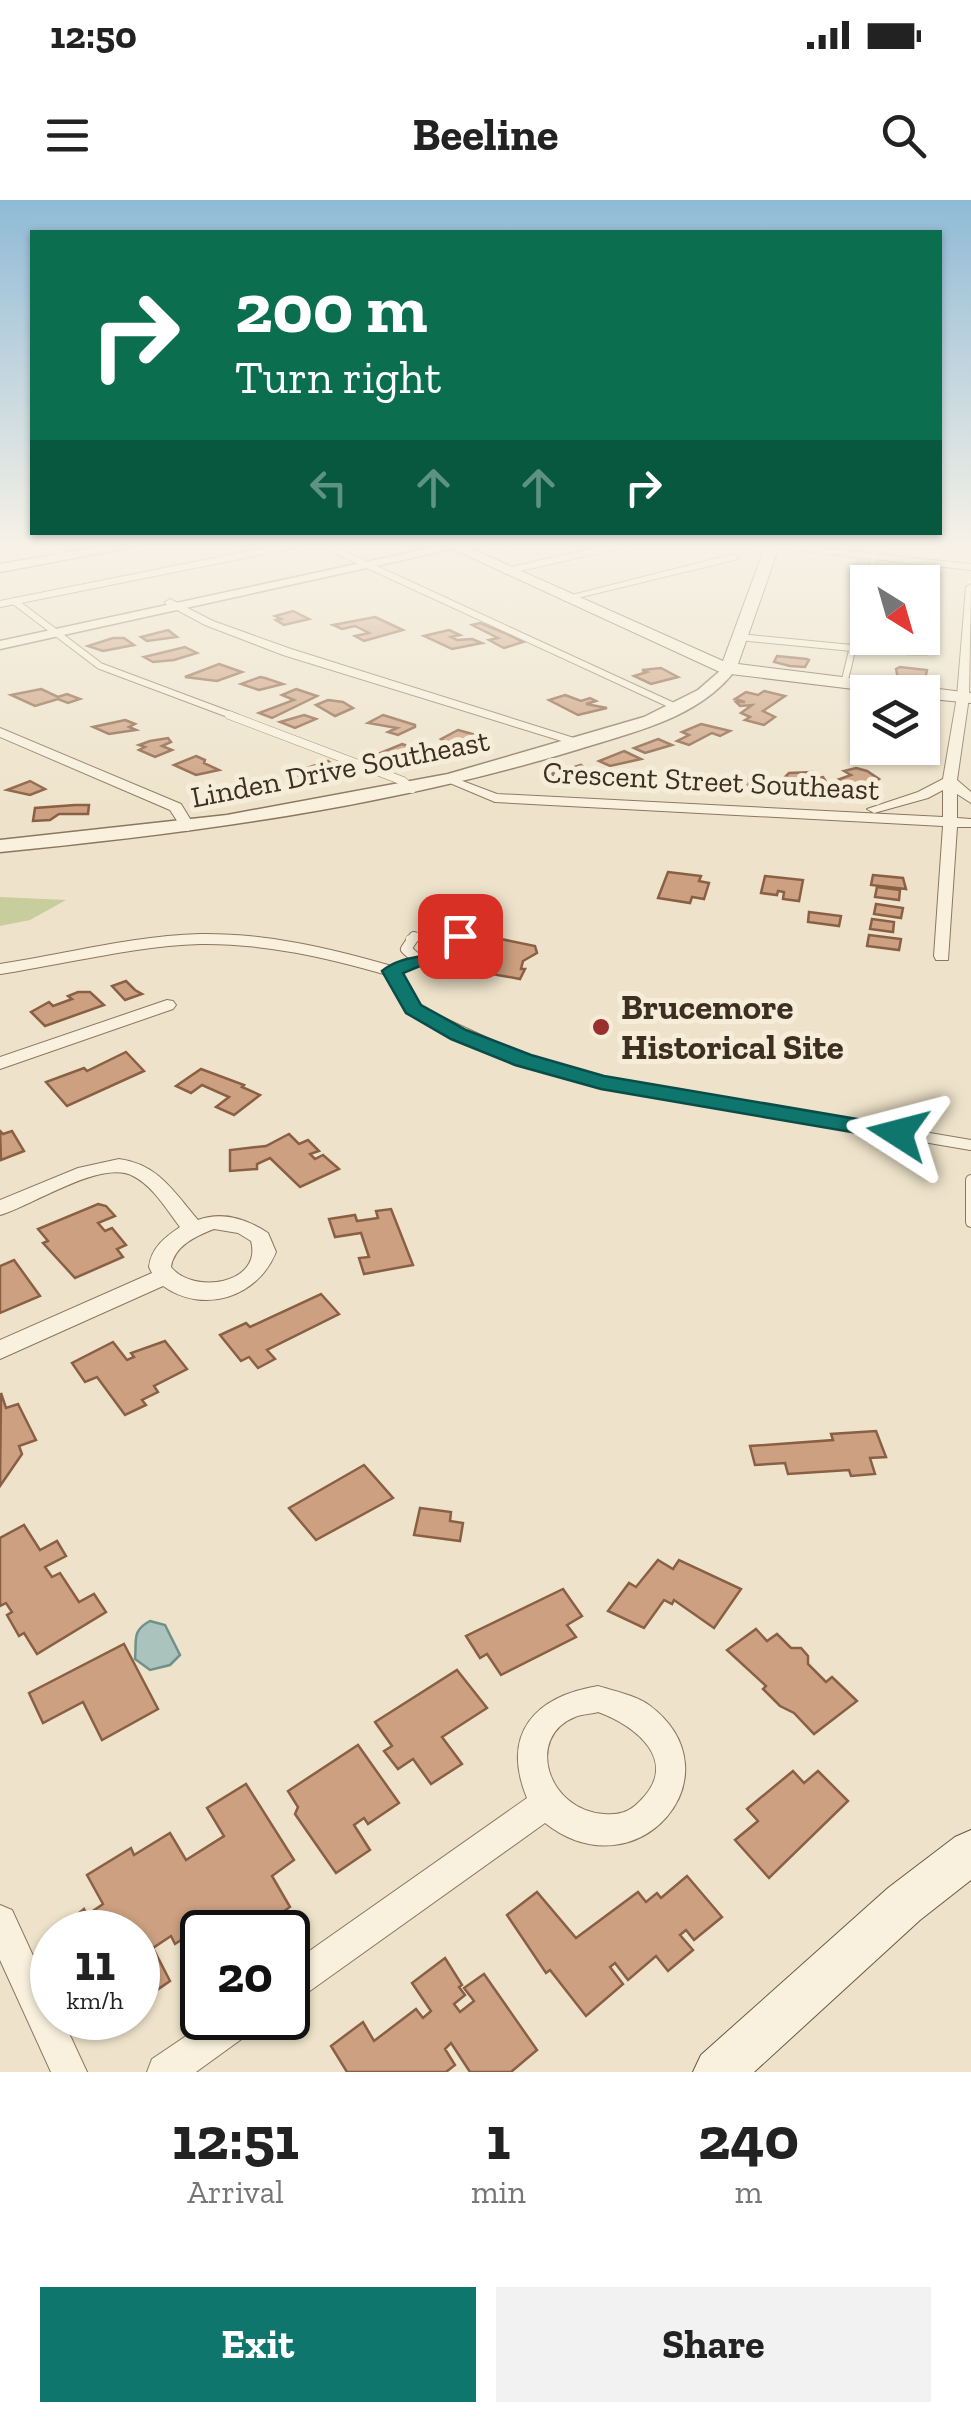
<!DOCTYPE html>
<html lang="en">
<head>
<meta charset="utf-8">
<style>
  body { margin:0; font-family:"Zilla Slab",serif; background:#f2f2f2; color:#222; height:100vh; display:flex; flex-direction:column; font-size:38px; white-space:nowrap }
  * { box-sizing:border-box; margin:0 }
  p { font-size:32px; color:#767676 }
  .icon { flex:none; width:55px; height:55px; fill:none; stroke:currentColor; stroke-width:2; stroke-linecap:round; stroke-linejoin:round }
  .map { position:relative; height:1872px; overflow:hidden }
  .side { display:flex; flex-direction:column; background:#fff; flex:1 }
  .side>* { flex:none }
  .hud { position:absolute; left:30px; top:30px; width:912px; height:305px; border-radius:0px; box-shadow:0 2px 8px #0004; background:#0b6e4f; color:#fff; overflow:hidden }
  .needle { width:65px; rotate:143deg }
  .buttons { position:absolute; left:850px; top:365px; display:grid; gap:20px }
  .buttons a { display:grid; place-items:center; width:90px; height:90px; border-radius:0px; background:#fff; box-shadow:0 2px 8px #0004; font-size:50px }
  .speed { position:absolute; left:30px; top:1710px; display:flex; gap:20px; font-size:50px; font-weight:700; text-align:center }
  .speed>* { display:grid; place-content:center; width:130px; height:130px; border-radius:50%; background:#fff; box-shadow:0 2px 8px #0004; line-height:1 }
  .speed small { font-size:25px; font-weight:400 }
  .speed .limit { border:5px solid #111; border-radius:15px; background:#fff; color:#111 }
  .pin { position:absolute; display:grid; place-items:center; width:85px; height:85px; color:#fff; margin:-42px; border-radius:20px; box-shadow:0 5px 15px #0006 }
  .me { position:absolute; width:110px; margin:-55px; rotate:279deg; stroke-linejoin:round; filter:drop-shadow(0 0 8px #0008) }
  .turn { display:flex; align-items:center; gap:35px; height:210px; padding:0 40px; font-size:45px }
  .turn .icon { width:130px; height:130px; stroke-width:2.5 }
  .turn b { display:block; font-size:70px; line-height:85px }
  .lanes { display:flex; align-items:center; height:95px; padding:0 40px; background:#0003; justify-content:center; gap:50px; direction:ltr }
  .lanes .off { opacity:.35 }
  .eta { display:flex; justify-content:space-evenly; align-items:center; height:170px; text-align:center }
  .eta b { font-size:60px; font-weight:700; line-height:70px }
  .primary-button { display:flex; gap:20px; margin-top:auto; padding:20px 40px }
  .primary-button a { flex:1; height:115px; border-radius:0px; background:#0f766e; color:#fff; font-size:40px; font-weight:700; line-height:115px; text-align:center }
  .primary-button a+a { background:#f2f2f2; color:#222 }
  .status { display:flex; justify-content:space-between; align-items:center; height:70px; padding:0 50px; background:#fff; direction:ltr }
  .status svg { height:28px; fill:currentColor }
  header { display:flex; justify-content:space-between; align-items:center; height:130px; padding:0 40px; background:#fff; font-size:45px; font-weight:700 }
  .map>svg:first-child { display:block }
</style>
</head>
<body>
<div class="status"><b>12:50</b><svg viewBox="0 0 49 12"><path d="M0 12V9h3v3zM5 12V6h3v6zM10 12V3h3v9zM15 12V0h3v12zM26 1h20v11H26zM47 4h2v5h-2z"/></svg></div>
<header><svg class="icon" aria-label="menu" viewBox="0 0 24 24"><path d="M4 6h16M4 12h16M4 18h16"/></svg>Beeline<svg class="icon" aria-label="search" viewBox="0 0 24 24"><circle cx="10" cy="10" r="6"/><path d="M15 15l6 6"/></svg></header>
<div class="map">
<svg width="971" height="1872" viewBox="0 0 971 1872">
  <rect width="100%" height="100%" fill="#eee3ca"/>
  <path fill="#c7cd9d" d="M0 697 66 700 30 720 0 726Z"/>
  <path fill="#aac3bc" stroke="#709189" stroke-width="2.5" d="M150 1421 165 1425 180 1455 170 1465 150 1470 135 1459C137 1441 131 1431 150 1421Z"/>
  <g fill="#cca080" stroke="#8a6044" stroke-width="2.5">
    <path d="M293 411 309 419 284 425 276 420 281 419 275 416Z"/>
    <path d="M375 417 403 430 364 441 355 436 369 433 355 426 342 429 333 425Z"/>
    <path d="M480 423 505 433 523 442 504 448 498 445 489 440 498 438 472 425Z"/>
    <path d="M168 430 177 437 147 441 141 437Z"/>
    <path d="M449 430 460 435 451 437 457 440 472 439 482 443 452 449 424 436Z"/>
    <path d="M113 438H124L134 445 103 451 88 446Z"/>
    <path d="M898 443 929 445 927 454H908L909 447Z"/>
    <path d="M185 447 197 453 174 460 153 462 144 457Z"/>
    <path d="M777 456 807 459 809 460 805 467 790 466 774 462Z"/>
    <path d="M219 464 242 472 217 481 185 477Z"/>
    <path d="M900 467 927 470 925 479 898 478 896 469Z"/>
    <path d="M661 468 678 477 651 484 634 476 647 472 642 470Z"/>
    <path d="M260 477 265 478 283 484 259 490 241 484Z"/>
    <path d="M41 489 58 497 67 494 80 499 68 503 58 499 35 506 11 495Z"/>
    <path d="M296 489 317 496 272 518 259 513 294 500 282 495Z"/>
    <path d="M764 491 785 496 763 511 775 517 764 525 745 520 750 517 741 513 752 505 740 506 736 502H745L735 499 746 492 758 495Z"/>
    <path d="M565 495 581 501 590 498 596 501 586 504 607 508 578 515 549 500Z"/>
    <path d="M328 500 343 502 353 508 335 516 316 505Z"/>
    <path d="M304 515 316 519 295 528 280 522Z"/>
    <path d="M383 515 415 525V527L398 535 388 532 397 528 368 523Z"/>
    <path d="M125 520 135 524 129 527 136 530 109 534 93 527Z"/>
    <path d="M701 524 730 531 720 536 712 533 689 545 677 541 689 535 682 532Z"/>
    <path d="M458 530 483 537 451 557 436 553 450 545 441 539Z"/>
    <path d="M168 538 171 542 162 546 172 550 155 557 139 550 145 547 139 545 150 541Z"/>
    <path d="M658 539 672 545 645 553 634 548Z"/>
    <path d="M402 544 413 548 385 561 373 556Z"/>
    <path d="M624 551 641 559 610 566 599 561Z"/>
    <path d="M196 556 205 560 204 563 219 570 196 575 174 565Z"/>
    <path d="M328 561 343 573 313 581 300 576 306 574 301 570Z"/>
    <path d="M581 565 593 575 561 582 551 574Z"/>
    <path d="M856 568 867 571 879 579 869 585 847 586 837 580 851 575 844 571Z"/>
    <path d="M813 572 817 578 823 577 831 589 795 590 793 580 785 577 789 573Z"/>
    <path d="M711 576 768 580 769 588 701 584V578Z"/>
    <path d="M254 579 260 585 271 581 276 588 241 595 236 582Z"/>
    <path d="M30 581 45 589 30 595 7 590Z"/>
    <path d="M75 605H89L88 614H59L50 620 33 621 35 608Z"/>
    <path d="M668 672 701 676 699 681 709 683 704 699 692 697 690 703 658 698Z"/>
    <path d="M873 675 903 678 906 689 871 685Z"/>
    <path d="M765 676 803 680 799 701 783 699 784 692 778 691 777 695 761 693Z"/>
    <path d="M877 687 900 690 899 700 875 697Z"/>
    <path d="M876 704 903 708 901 718 874 714Z"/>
    <path d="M809 712 841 716 839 726 808 722Z"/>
    <path d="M872 719 894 722 893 732 870 729Z"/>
    <path d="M869 735 901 739 899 750 867 746Z"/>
    <path d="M496 738 535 746 537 753 523 761 521 769H525L520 779 459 768 466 755 474 757 483 747 480 743Z"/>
    <path d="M126 781 135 790 142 794 125 800 112 786Z"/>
    <path d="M78 792H90L104 805 45 826 31 812 49 802 53 806 72 799 68 796Z"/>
    <path d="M126 852 144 871 67 906 46 882 84 868 87 871Z"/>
    <path d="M201 869 244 885 242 887 260 895 234 915 216 907 229 897 202 885 191 893 176 886Z"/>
    <path d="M0 931 3 934 12 931 24 951 1 960Z"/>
    <path d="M289 934 299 944 308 940 319 951 310 954 315 959 323 955 339 969 300 987 270 958 257 964V969L230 971V950L266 946Z"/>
    <path d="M98 1004 106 1006 115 1016 98 1023 105 1031 112 1028 126 1045 117 1049 123 1057 75 1078 43 1043 48 1041 38 1029Z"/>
    <path d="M391 1009 413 1065 364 1074 359 1058 369 1057 361 1033 335 1037 329 1019 355 1015 357 1021 378 1018 376 1011Z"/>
    <path d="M14 1060 40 1096 0 1113V1066Z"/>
    <path d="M321 1094 339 1114 267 1150 275 1159 258 1168 249 1157 241 1161 220 1135 246 1123 250 1127Z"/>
    <path d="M165 1141 187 1169 154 1186 158 1192 142 1200 146 1205 125 1215 97 1177 85 1182 72 1163 113 1142 127 1160 134 1157 131 1153Z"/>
    <path d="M1 1193 6 1208 18 1204 36 1240 19 1246 22 1254 0 1286Z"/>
    <path d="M876 1231 886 1257 870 1258 875 1274 851 1276 849 1270 788 1274 785 1263 755 1265 750 1246 833 1240 831 1234Z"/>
    <path d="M364 1265 393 1298 316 1340 289 1308Z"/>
    <path d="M420 1308 451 1312 450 1321 463 1323 460 1341 414 1335Z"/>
    <path d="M24 1325 40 1350 57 1341 66 1356 45 1367 52 1377 60 1373 79 1402 94 1394 106 1412 37 1454 24 1433 19 1436 7 1415 12 1412 6 1403 0 1406V1338Z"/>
    <path d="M658 1360 673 1369 679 1360 741 1389 714 1428 674 1400 672 1404 664 1400 644 1428 608 1411 629 1383 636 1387Z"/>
    <path d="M563 1389 582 1416 567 1425 576 1437 501 1475 487 1454 480 1458 466 1436Z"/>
    <path d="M756 1429 767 1441 777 1434 791 1448H801L808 1456V1464L826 1482 832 1477 857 1501 814 1534 794 1513 780 1506 763 1489 766 1486 727 1450Z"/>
    <path d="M124 1444 158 1509 102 1540 83 1502 43 1523 29 1493Z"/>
    <path d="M457 1470 487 1508 442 1537 462 1564 431 1584 413 1559 398 1569 384 1551 392 1546 375 1522Z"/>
    <path d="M358 1545 399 1603 368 1624 364 1618 354 1625 370 1650 336 1673 295 1614 298 1607 288 1591Z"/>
    <path d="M793 1571 804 1583 818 1571 848 1601 769 1678 735 1640 758 1621 747 1609Z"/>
    <path d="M246 1584 294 1660 272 1676 290 1707 254 1732 202 1735 199 1728 175 1744 171 1736 153 1748 170 1781 138 1803V1732H89L79 1713 84 1709 87 1715 103 1704 87 1675 131 1648 134 1655 170 1633 186 1660 224 1636 207 1608Z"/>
    <path d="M687 1676 722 1717 694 1740 686 1730 680 1735 693 1750 668 1771 656 1756 628 1780 615 1763 610 1767 623 1784 586 1816 550 1770 546 1773 507 1715 537 1692 576 1738 638 1692 646 1702 657 1693 661 1698Z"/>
    <path d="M445 1758 462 1785 459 1787 465 1795 454 1804 460 1812 474 1801 464 1788 484 1774 537 1850 511 1872H470L451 1843 445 1849 455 1865 446 1872H347L331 1846 363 1822 374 1841 416 1809 423 1818 431 1811 412 1783Z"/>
  </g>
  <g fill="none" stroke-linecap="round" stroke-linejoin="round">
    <defs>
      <g id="service-far2">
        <path d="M322 344 678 508"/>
        <path d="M507 371 625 344"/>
        <path d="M868 382 877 344"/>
        <path d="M14 401 100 466 236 517"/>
        <path d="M0 404 299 344"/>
        <path d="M739 437 852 448"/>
        <path d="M844 484 868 384"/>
      </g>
      <g id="service-far1">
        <path d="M229 515 403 581 412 589"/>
        <path d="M195 739H220"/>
        <path d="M410 739 439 730 461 739"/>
      </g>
      <g id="service">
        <path d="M414 737 406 749 418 760"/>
        <path d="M418 760 447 759 464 744 459 737"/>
        <path d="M0 769C66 759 133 741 200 739 265 738 329 753 391 771L413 809 523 860 601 882 971 945"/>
        <path d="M391 771 418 760"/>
        <path d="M971 980V1022"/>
      </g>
      <g id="minor">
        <path d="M43 344H55L70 356 61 358Z"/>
        <path d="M742 344H781L971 364V370Z"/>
        <path d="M734 354 738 359 565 401 560 398Z"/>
        <path d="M971 384 969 497 957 580 971 592V603L957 594V618L971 619V627H957L948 760H936L934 756 943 626 495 602 445 581 452 577 497 594 943 617V590L928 598 874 613 867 609 918 592 943 579 957 497 966 387Z"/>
        <path d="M170 399 213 421 291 449 590 543 578 546 283 455 205 425 166 404 165 402Z"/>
        <path d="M0 528 181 604 195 627 188 631 183 630 170 610 0 537Z"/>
        <path d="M167 800 173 801 176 805 173 809 0 869V857Z"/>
        <path d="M119 959C158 964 174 992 198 1020 222 1011 247 1019 268 1033L276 1052C258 1097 204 1115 163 1086L0 1159V1140L152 1073 149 1067C151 1048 165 1037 180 1027 167 1010 153 986 133 976 101 959 32 1006 0 1015V1000L78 968ZM214 1029 238 1033 251 1041C263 1084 193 1095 171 1067 174 1046 196 1036 214 1029Z"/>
        <path d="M598 1486C614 1491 635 1495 649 1505 742 1574 637 1696 545 1623L300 1798 288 1803V1766L527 1598C500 1533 536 1496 598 1486ZM598 1512C637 1526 681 1562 639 1602 628 1613 618 1615 604 1614 547 1610 525 1537 575 1517 582 1514 591 1514 598 1512Z"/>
        <path d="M0 1705 12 1710 52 1797V1818H62L87 1872H51L0 1760Z"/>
        <path d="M213 1818H259L254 1830 196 1872H147L152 1859Z"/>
      </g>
      <g id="tertiary">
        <path d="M117 344H148L0 372V364Z"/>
        <path d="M449 344H475L0 449V441Z"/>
        <path d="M728 464 736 469C699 519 632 532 576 550 388 607 195 633 0 652V640L227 615 448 574 644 517 698 490Z"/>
      </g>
      <g id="secondary">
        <path d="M442 344H461L723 461 766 344H780L738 464 971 493V503L922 498V492H878L722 473Z"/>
        <path d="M971 1630V1680L920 1720 754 1872H693L701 1855 888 1688 955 1637Z"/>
      </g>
    </defs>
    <use href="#service-far2" stroke="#8b765e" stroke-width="8"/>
    <use href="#service-far1" stroke="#8b765e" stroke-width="9"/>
    <use href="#service" stroke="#8b765e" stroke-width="12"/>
    <use href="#minor" stroke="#8b765e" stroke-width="2"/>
    <use href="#tertiary" stroke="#8b765e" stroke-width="3"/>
    <use href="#secondary" stroke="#6d5741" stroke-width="2"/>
    <use href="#service-far2" stroke="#f9f1dd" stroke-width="6"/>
    <use href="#service-far1" stroke="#f9f1dd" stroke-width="8"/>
    <use href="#service" stroke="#f9f1dd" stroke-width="10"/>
    <use href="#minor" fill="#f9f1dd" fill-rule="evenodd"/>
    <use href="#tertiary" fill="#f9f1dd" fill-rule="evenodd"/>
    <use href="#secondary" fill="#f9f1dd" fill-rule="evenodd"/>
  </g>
  <linearGradient id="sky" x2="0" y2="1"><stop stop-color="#8fbad6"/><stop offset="0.57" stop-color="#f7f2e7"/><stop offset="1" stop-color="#f7f2e7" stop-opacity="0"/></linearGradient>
  <rect width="971" height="607" fill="url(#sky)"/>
  <path fill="#0f766e" stroke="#0a4d48" stroke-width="2.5" d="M460 731 467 732 474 744 454 764 420 766 403 773 421 805 466 830 531 855 604 876 898 926 909 933 898 940 601 889 515 865 451 839 406 813 382 771C404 752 434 761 454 743V732Z"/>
  <circle fill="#992f2f" stroke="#f6edd9" stroke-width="4" cx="601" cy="827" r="10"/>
  <g text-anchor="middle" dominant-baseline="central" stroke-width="10" stroke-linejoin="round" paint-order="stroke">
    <g font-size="30" fill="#3c2e21" stroke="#f6edd9">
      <text transform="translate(340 569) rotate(-11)">Linden Drive Southeast</text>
      <text transform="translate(711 581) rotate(3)">Crescent Street Southeast</text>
    </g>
    <g font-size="35" font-weight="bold" fill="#3c2e21" stroke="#f6edd9" text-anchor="start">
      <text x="621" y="807">Brucemore<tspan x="621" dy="40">Historical Site</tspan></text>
    </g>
  </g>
</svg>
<div class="buttons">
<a><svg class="needle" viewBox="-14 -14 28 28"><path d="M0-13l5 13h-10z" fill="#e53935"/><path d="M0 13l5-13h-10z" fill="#767676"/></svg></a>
<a><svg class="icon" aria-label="layers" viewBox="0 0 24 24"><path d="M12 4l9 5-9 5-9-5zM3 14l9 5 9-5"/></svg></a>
</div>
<div class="speed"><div>11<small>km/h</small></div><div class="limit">20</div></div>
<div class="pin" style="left:460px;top:736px;background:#d93025"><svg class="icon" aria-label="arrive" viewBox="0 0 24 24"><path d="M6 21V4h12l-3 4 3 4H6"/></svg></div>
<svg class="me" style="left:898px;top:933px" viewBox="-20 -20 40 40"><path d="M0-17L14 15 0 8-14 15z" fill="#0f766e" stroke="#fff" stroke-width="4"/></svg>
<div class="hud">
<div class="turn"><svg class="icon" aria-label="right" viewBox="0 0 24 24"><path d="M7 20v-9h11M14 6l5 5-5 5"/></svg><div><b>200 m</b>Turn right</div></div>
<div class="lanes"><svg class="icon off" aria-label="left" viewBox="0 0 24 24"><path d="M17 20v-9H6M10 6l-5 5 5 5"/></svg><svg class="icon off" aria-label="ahead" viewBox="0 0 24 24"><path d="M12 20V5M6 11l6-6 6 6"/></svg><svg class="icon off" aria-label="ahead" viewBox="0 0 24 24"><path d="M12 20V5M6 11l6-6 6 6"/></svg><svg class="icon" aria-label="right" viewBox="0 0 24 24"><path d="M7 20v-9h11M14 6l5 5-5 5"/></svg></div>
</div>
</div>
<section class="side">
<div class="eta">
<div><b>12:51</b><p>Arrival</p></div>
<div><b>1</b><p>min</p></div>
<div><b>240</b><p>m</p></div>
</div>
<div class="primary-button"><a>Exit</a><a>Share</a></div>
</section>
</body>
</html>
